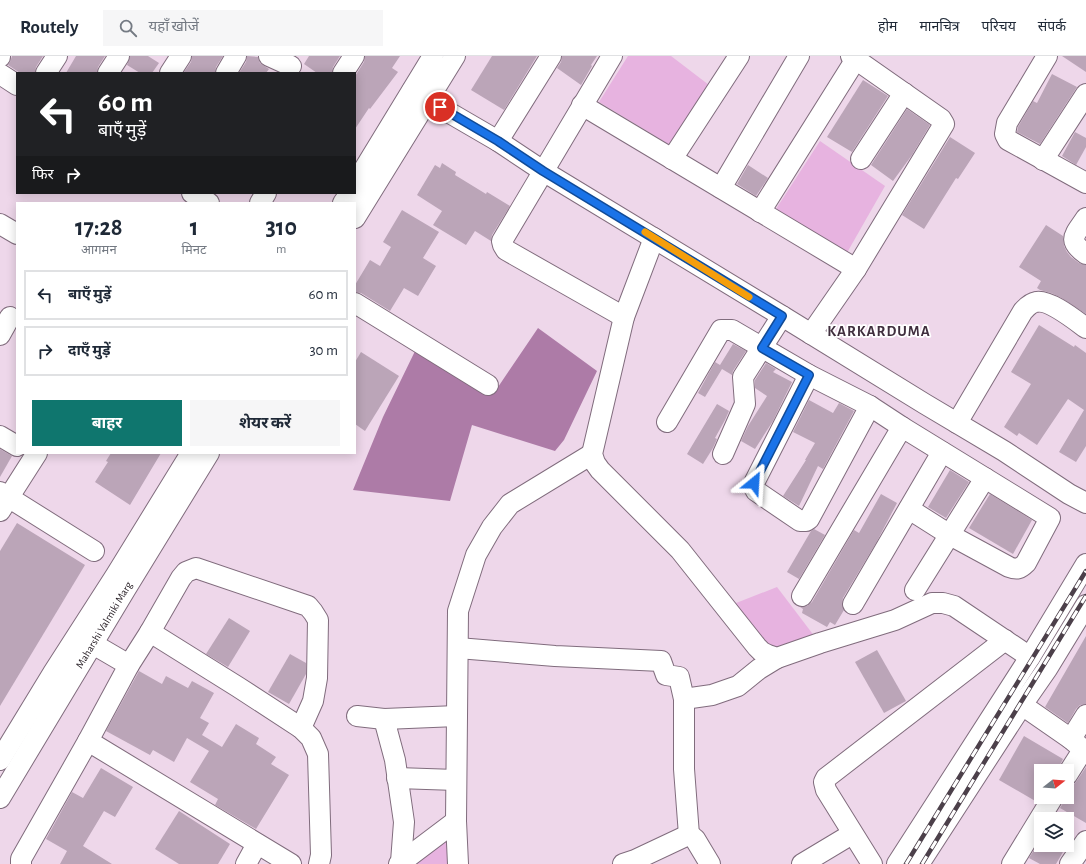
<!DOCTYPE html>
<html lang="hi">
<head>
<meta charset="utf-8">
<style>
  body { margin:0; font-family:"Alegreya Sans","Noto Sans Devanagari",sans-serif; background:#f6f6f7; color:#1f2937; height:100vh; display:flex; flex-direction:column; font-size:15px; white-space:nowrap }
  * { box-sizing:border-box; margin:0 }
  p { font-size:13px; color:#747a83 }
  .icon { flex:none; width:22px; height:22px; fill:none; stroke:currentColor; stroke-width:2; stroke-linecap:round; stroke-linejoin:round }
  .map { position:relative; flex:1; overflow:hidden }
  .details { position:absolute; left:16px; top:146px; width:340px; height:252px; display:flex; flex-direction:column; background:#fff; border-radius:0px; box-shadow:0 2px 10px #0003 }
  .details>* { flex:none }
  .hud { position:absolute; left:16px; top:16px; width:340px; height:122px; border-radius:0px; box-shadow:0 2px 10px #0003; background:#202124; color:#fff; overflow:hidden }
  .needle { width:26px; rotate:73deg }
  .tools { position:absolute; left:1034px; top:708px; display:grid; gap:8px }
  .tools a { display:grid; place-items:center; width:40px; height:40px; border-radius:0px; background:#fff; box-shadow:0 2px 10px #0003; font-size:20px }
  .pin { position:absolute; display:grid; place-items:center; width:34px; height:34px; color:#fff; margin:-17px; border:2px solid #fff; border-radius:50%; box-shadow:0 1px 4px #0007 }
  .me { position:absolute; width:44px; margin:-22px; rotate:27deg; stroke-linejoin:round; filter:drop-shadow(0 0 3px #0008) }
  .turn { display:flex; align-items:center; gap:14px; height:84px; padding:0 16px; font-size:18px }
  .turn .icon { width:52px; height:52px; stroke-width:2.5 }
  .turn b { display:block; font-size:28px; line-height:34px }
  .then { display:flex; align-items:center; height:38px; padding:0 16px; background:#0003; gap:8px; font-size:15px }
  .eta { display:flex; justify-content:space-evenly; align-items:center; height:68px; text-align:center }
  .eta b { font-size:24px; font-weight:700; line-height:28px }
  .primary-button { display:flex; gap:8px; margin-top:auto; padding:8px 16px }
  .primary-button a { flex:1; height:46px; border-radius:0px; background:#0f766e; color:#fff; font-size:16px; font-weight:700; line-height:46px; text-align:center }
  .primary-button a+a { background:#f6f6f7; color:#1f2937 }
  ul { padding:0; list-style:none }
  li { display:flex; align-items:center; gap:12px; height:50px; margin:0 8px 6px; padding:0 8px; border:2px solid #e0e1e3; border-radius:0px }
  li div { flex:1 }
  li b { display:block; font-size:15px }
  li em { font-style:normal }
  header { display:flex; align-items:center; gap:24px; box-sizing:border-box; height:56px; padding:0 20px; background:#fff; border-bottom:1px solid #e0e1e3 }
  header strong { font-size:19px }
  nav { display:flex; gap:22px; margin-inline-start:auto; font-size:14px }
  .search { width:280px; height:36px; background:#f6f6f7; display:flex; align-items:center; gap:10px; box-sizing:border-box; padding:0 14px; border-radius:0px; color:#747a83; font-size:15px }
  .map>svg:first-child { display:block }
</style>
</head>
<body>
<header>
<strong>Routely</strong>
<div class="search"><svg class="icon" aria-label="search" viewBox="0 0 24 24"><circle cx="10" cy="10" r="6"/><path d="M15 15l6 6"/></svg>यहाँ खोजें</div>
<nav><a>होम</a><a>मानचित्र</a><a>परिचय</a><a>संपर्क</a></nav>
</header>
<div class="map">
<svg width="1086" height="808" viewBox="0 0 1086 808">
  <rect width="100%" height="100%" fill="#eed7ea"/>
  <g fill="#e7b3e0">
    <path d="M628 0H671L709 29 670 89 599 46Z"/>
    <path d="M820 85 885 130 844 202 776 153Z"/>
    <path d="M777 531 815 581 761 603 726 551Z"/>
    <path d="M451 780 456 808H415Z"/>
  </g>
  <path fill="#ad7ba7" d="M538 272 597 315 564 384 555 395 472 369 450 445 353 434 383 361 417 291 494 337Z"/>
  <g fill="#bba5b8">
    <path d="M12 0H43L36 11 35 17H20L8 9 10 6Z"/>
    <path d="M76 0H105L98 11 97 17H66Z"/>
    <path d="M130 0H148L159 7 152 17H140L127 9Z"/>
    <path d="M192 0H223L216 11 215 17H185L184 16 191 6Z"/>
    <path d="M247 0 258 1 260 7 269 13 266 17H239L246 6Z"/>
    <path d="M309 0H340L333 11 332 17H317L304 8Z"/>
    <path d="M365 0H400L392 12 398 16 370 53 369 52 355 73V20L364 6Z"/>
    <path d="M492 0H537L504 54 471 34Z"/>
    <path d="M562 0H597L591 9 592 10 581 29 557 12 561 6Z"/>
    <path d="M1062 0H1086V16Z"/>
    <path d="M1052 18 1077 31 1040 88 1017 76 1018 71 1033 45 1037 47Z"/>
    <path d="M863 24 888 40 852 96 827 81Z"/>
    <path d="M907 53 930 69 912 99 893 125 871 109Z"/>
    <path d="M1075 76 1086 82V91L1076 109 1062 100Z"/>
    <path d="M950 81 975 97 958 123 956 122 924 173 902 159Z"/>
    <path d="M442 107 456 116 455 119 486 138 487 136 510 150 492 179 491 185 475 175 466 189 433 169 442 155 417 139 435 109 440 112Z"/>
    <path d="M748 109 768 122 756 140 737 128Z"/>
    <path d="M402 154 439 176 423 202 436 210 418 240 404 232 390 255 361 237 355 236V229L370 204 380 210 391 191 383 186Z"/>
    <path d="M1046 169 1063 180 1064 190 1067 196 1071 201 1079 207 1086 209V258L1060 241 1051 237 1040 234 1037 232 1041 225 1019 211Z"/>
    <path d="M1039 269 1074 291 1075 289 1086 297V390L1076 406 1059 396 1084 354 1068 343 1037 389 1019 377 1017 380 1004 371 1031 328 1011 316Z"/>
    <path d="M733 288 746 295 733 315 732 319 722 313 705 341 698 337 715 306 720 309Z"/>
    <path d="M361 296 399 320 365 375 355 368V306Z"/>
    <path d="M766 307 776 313 773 316 792 326 773 365 755 393 741 385 748 370 767 340 755 332V324Z"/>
    <path d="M809 344 833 357 839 347 854 355 823 413 818 410 799 450 783 440 806 404H805L815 387 793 376Z"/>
    <path d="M717 348 729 355 725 364 715 382 717 383 713 392 703 408 687 398Z"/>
    <path d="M0 393 12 400 0 421Z"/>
    <path d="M111 397H161L130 449 95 426 108 406 106 405Z"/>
    <path d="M950 414 969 426 946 462 928 451Z"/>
    <path d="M881 438 897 447 876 487 843 542 842 548 844 554 835 569 830 566 827 571 802 557 803 553 800 551 807 550 812 546 854 474 859 477Z"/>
    <path d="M990 438 1032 464 1013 498 969 472Z"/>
    <path d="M17 467 85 509 0 650V495Z"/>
    <path d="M814 473 825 479 799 523 787 516 811 475Z"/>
    <path d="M229 562 250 575 228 611 206 598Z"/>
    <path d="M1086 580V648L1080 649 1076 653 1068 667 1045 651Z"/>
    <path d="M877 594 906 645 884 657 855 606Z"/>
    <path d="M290 598 306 607V618L289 648 268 636Z"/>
    <path d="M139 615 162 628 166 620 188 632 192 625 214 637 200 662 209 667 202 679 222 691 236 668 259 682 256 688 276 701 271 708 289 719 256 773 215 749 218 743 190 726 209 695 187 682 174 706 153 694 150 699 106 675Z"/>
    <path d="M1024 680 1063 703 1057 715H1041V739L1037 746 999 724Z"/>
    <path d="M1086 711V767L1060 752 1063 747 1064 741H1067V732L1068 730 1073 729 1076 726Z"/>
    <path d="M101 712 133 731 115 761 104 755 83 790 112 808H60L67 795 46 783 72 736 83 742Z"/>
    <path d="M179 755 230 788 218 808H179L155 793Z"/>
    <path d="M1041 783V789H1067L1056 808H1040L1029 802Z"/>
  </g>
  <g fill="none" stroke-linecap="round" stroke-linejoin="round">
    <defs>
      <g id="minor">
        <path d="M269 0 291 10"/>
        <path d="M612 0 502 185 503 189 506 194 624 261"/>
        <path d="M1047 0 1007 67 1005 78 1008 84 1086 127"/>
        <path d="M0 1V0"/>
        <path d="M46 17 57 0"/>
        <path d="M108 17 119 0"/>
        <path d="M170 17 181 0"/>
        <path d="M226 17 236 0"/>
        <path d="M343 17 354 0"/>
        <path d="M0 18 17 29"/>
        <path d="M412 35 498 85 543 115 782 260 925 348 1004 395 1069 438 1086 447"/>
        <path d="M582 49 856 213"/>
        <path d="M498 85 551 0"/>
        <path d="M672 103 739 0"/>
        <path d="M861 103 904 37"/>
        <path d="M1043 104 1086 38"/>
        <path d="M355 128 433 0"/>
        <path d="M721 132 799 0"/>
        <path d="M192 137 209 147"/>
        <path d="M260 147 266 137"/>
        <path d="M343 147 350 137"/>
        <path d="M760 156 856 3"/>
        <path d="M355 162 455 0"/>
        <path d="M1086 162C1075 179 1066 184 1086 198"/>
        <path d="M0 168 17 178"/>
        <path d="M654 182 624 261 592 398 595 407 600 414 680 494 757 591 762 596 768 599 777 602 820 587 895 564 932 547H943L954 550 1030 601"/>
        <path d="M355 247 488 329"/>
        <path d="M811 278 856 213 944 68 941 63 851 0"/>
        <path d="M0 279 10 261"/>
        <path d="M809 319 754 427V431L756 435 800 465H806L809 463 870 350"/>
        <path d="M667 366 721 274H732L809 319 870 350 902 371"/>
        <path d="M957 367 1023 255C1027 251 1030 247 1036 246 1049 243 1075 264 1086 272"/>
        <path d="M0 380 17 390"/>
        <path d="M723 398 745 348 743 321 782 260"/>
        <path d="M0 436 94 495"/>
        <path d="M0 455 37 397"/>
        <path d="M915 534 985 422"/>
        <path d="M802 540 902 371 1050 462 1026 507C1020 513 1017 514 1009 511L950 479 909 453"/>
        <path d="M853 548 942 396"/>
        <path d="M150 576 181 522 186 516 196 512 308 550 313 556 318 564 317 622 313 645 301 672"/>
        <path d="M458 592 555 600 661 605 666 619 679 621 684 643V713L689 779"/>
        <path d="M129 609 150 576 238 631 301 672 311 682 318 698 321 799 319 808"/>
        <path d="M684 643 712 639 738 630 759 613 777 602"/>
        <path d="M1022 649 1071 683 1086 696"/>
        <path d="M357 660 384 663"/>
        <path d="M1071 683 1086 659"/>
        <path d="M88 685 291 808"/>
        <path d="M0 704 53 617 116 519 191 397"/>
        <path d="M1067 719 1083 694"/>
        <path d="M397 722 456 724"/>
        <path d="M0 742 125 534 209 397"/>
        <path d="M401 806 404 766 395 704 384 663 457 660"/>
        <path d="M21 808V803L88 685 129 609 93 588"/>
        <path d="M246 808 257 788"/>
        <path d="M399 808 456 765"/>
        <path d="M458 808 456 765 458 555 476 499 492 471 510 448 592 398"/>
        <path d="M623 808 635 804 686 780C690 779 692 780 695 783L710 808"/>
        <path d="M802 808 852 778"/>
        <path d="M872 808 826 734 824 726 826 722 1005 584"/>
        <path d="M897 808 1030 601 1086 508"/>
        <path d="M919 808 1022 649 1047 613 1086 549"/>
        <path d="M1012 808 1053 741"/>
        <path d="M1070 808 1086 785"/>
      </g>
    </defs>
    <use href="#minor" stroke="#806c7d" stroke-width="22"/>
    <use href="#minor" stroke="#fff" stroke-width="20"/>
    <defs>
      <g id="rail">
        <path d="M906 808 1086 515"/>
        <path d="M922 808 1086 540"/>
      </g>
    </defs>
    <use href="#rail" stroke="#4c404a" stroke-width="4.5"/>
    <use href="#rail" stroke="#fff" stroke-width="3" stroke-dasharray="9" stroke-linecap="butt"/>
  </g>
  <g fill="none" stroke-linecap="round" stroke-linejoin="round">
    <defs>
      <path id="route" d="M440 51 498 85 543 115 782 260 762 292 809 319 754 427"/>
    </defs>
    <use href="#route" stroke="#114b97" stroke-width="10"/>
    <use href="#route" stroke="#1a73e8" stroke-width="7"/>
    <path stroke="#f59e0b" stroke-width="7" d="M645 176 749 241"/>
  </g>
  <g text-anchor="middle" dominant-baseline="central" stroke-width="3.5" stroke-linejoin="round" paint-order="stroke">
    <g font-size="11" fill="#21181f" stroke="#fff">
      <text transform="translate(104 569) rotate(-59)">Maharshi Valmiki Marg</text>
    </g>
    <g font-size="15" font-weight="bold" letter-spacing="1" fill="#402f3e" stroke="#fff">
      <text x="879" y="275">KARKARDUMA</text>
    </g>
  </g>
</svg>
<div class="tools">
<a><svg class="needle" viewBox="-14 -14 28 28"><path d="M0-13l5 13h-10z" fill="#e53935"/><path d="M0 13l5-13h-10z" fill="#747a83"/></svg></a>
<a><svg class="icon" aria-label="layers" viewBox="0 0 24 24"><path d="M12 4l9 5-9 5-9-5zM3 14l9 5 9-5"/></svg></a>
</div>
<div class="pin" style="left:440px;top:51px;background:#d93025"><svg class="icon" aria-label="arrive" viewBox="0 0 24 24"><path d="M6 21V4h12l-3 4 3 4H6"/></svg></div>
<svg class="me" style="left:754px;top:427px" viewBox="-20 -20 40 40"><path d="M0-17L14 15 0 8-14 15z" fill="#1a73e8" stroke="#fff" stroke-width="4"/></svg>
<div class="hud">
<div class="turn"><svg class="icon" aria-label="left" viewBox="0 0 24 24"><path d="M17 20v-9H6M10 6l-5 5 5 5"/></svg><div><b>60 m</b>बाएँ मुड़ें</div></div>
<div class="then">फिर<svg class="icon" aria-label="right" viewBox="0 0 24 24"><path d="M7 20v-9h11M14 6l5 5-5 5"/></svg></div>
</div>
<section class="details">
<div class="eta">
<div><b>17:28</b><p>आगमन</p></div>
<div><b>1</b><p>मिनट</p></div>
<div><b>310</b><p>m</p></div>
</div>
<ul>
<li><svg class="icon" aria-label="left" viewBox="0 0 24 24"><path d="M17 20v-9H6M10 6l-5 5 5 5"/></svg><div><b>बाएँ मुड़ें</b></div><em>60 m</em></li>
<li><svg class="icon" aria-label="right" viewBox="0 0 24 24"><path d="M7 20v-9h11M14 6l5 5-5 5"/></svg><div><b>दाएँ मुड़ें</b></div><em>30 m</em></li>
</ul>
<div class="primary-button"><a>बाहर</a><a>शेयर करें</a></div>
</section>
</div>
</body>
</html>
